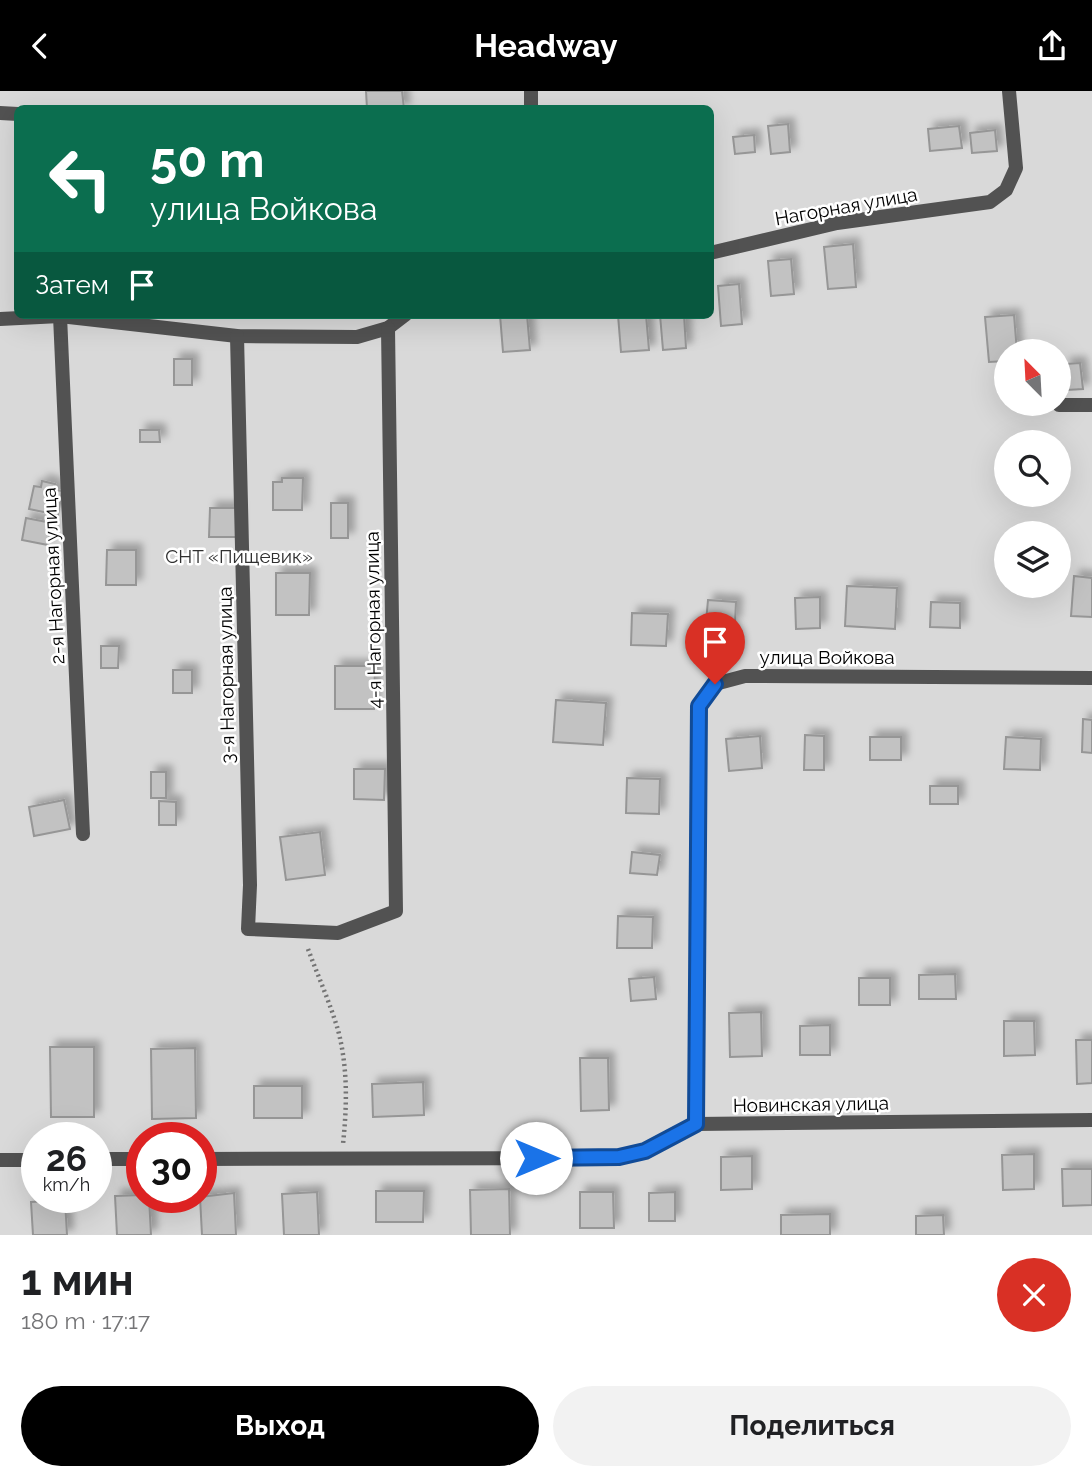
<!DOCTYPE html>
<html lang="ru">
<head>
<meta charset="utf-8">
<style>
  body { margin:0; font-family:Raleway,sans-serif; background:#f2f2f2; color:#202124; height:100vh; display:flex; flex-direction:column; font-size:26px; white-space:nowrap }
  * { box-sizing:border-box; margin:0 }
  p { font-size:23px; color:#757577 }
  .icon { flex:none; width:38px; height:38px; fill:none; stroke:currentColor; stroke-width:2; stroke-linecap:round; stroke-linejoin:round }
  .map { position:relative; height:1144px; overflow:hidden }
  .sheet { display:flex; flex-direction:column; background:#fff; flex:1 }
  .sheet>* { flex:none }
  .guide { position:absolute; left:14px; top:14px; width:700px; height:214px; border-radius:10px; box-shadow:0 7px 28px #0002; background:#0b6e4f; color:#fff; overflow:hidden }
  .needle { width:46px; rotate:336deg }
  .buttons { position:absolute; left:994px; top:248px; display:grid; gap:14px }
  .buttons a { display:grid; place-items:center; width:77px; height:77px; border-radius:50%; background:#fff; box-shadow:0 7px 28px #0002; font-size:35px }
  .speed { position:absolute; left:21px; top:1031px; display:flex; gap:14px; font-size:35px; font-weight:700; text-align:center }
  .speed>* { display:grid; place-content:center; width:91px; height:91px; border-radius:50%; background:#fff; box-shadow:0 7px 28px #0002; line-height:1 }
  .speed small { font-size:18px; font-weight:400 }
  .speed .limit { border:10px solid #d22; background:#fff; color:#111 }
  .pin { position:absolute; display:grid; place-items:center; width:60px; height:60px; color:#fff; margin:-72px -30px; border-radius:50% 50% 50% 0; rotate:-45deg; box-shadow:0 0 7px #0007 }
  .pin .icon { rotate:45deg }
  .me { position:absolute; width:77px; margin:-38px; rotate:90deg; stroke-linejoin:round; filter:drop-shadow(0 0 5px #0008) }
  .turn { display:flex; align-items:center; gap:24px; height:147px; padding:0 21px; font-size:32px }
  .turn .icon { width:91px; height:91px; stroke-width:2.5 }
  .turn b { display:block; font-size:49px; line-height:60px }
  .then { display:flex; align-items:center; height:66px; padding:0 21px; background:#0003; gap:14px; font-size:26px }
  .round { display:grid; place-items:center; flex:none; width:74px; height:74px; border-radius:37px; background:#f2f2f2 }
  .overview { display:flex; align-items:center; justify-content:space-between; height:119px; padding:0 21px }
  h1 { font-size:42px; font-weight:700; line-height:52px }
  .action { display:flex; gap:14px; margin-top:auto; padding:14px 21px }
  .action a { flex:1; height:80px; border-radius:42px; background:#000; color:#fff; font-size:28px; font-weight:700; line-height:80px; text-align:center }
  .action a+a { background:#f2f2f2; color:#202124 }
  header { display:flex; justify-content:space-between; align-items:center; height:91px; padding:0 21px; background:#000; color:#fff; font-size:32px; font-weight:700 }
  .map>svg:first-child { display:block }
</style>
</head>
<body>
<header><svg class="icon" aria-label="back" viewBox="0 0 24 24"><path d="M15 5l-7 7 7 7"/></svg>Headway<svg class="icon" aria-label="share" viewBox="0 0 24 24"><path d="M12 15V3M7 8l5-5 5 5M5 13v7h14v-7"/></svg></header>
<div class="map">
<svg width="1092" height="1144" viewBox="0 0 1092 1144">
  <defs>
    <filter id="shadow"><feDropShadow dx="6" dy="-6" stdDeviation="3.5" flood-color="#0004"/></filter>
  </defs>
  <rect width="100%" height="100%" fill="#fff"/>
  <path fill="#d9d9d9" fill-rule="evenodd" d="M0 0H1092V1144H0ZM18 18H710V224H18ZM1006 261H1059V313H1006ZM1006 352H1059V404H1006ZM1006 443H1059V495H1006ZM37 1046H96V1106H37ZM142 1046H201V1106H142Z"/>
  <g fill="#c2c2c2" stroke="#969696" stroke-width="2" filter="url(#shadow)">
    <path d="M366 0H402L404 18H367Z"/>
    <path d="M788 33 790 61 771 63 768 35Z"/>
    <path d="M959 35 962 57 930 60 928 38Z"/>
    <path d="M995 39 997 60 972 62 970 42Z"/>
    <path d="M754 44 755 61 735 63 733 46Z"/>
    <path d="M853 153 856 196 828 198 824 156Z"/>
    <path d="M791 168 794 203 771 205 768 170Z"/>
    <path d="M739 193 742 233 721 235 718 195Z"/>
    <path d="M500 224H527L530 259 503 261Z"/>
    <path d="M618 224H646L649 259 621 261Z"/>
    <path d="M660 224H684L686 257 663 259Z"/>
    <path d="M1014 224 1017 261H1006V270L989 271 985 226Z"/>
    <rect x="174" y="268" width="18" height="26"/>
    <path d="M1080 272 1083 298 1067 299 1065 273Z"/>
    <path d="M140 339H159L160 351H140Z"/>
    <path d="M282 387H303L302 419H273V391H282Z"/>
    <path d="M42 390 55 393 54 399 62 400 58 424 29 418 34 395 41 396Z"/>
    <rect x="331" y="412" width="17" height="35"/>
    <path d="M210 417H236V446H209Z"/>
    <path d="M26 427 52 432 48 454 22 449Z"/>
    <path d="M107 459H136V494H106Z"/>
    <path d="M276 482H310L309 524H276Z"/>
    <path d="M1074 485 1092 487V526L1071 525Z"/>
    <path d="M847 495 897 497 895 538 845 535Z"/>
    <path d="M820 506V537L796 538 795 507Z"/>
    <path d="M708 509 736 511 735 532 706 531Z"/>
    <path d="M931 511 960 512V537L930 536Z"/>
    <path d="M632 522 668 523 666 555 631 554Z"/>
    <path d="M101 555H119L118 577H101Z"/>
    <path d="M335 575H375L374 618H335Z"/>
    <rect x="173" y="579" width="19" height="23"/>
    <path d="M556 609 606 612 603 654 553 651Z"/>
    <path d="M1083 628 1092 629V662L1082 661Z"/>
    <path d="M805 644 824 645V679H804Z"/>
    <path d="M760 645 762 677 729 680 726 648Z"/>
    <rect x="870" y="646" width="31" height="23"/>
    <path d="M1006 646 1041 648 1040 679 1004 678Z"/>
    <path d="M354 678H385L384 709 354 708Z"/>
    <rect x="151" y="681" width="15" height="26"/>
    <path d="M627 687 660 688 659 723 626 722Z"/>
    <rect x="930" y="695" width="28" height="18"/>
    <path d="M64 709 70 738 34 745 29 716Z"/>
    <path d="M159 710 176 711V734H159Z"/>
    <path d="M320 741 325 784 286 789 280 746Z"/>
    <path d="M632 761 660 764 657 784 630 782Z"/>
    <path d="M618 825 653 826 652 857H617Z"/>
    <path d="M955 883 956 908H919V884Z"/>
    <path d="M654 886 656 908 631 910 629 888Z"/>
    <rect x="859" y="887" width="31" height="27"/>
    <path d="M761 921 762 965 730 966 729 922Z"/>
    <path d="M1004 930H1034L1035 964 1004 965Z"/>
    <path d="M830 934V964H800V935Z"/>
    <path d="M1076 949H1092V992L1077 993Z"/>
    <path d="M50 956H94V1026H51Z"/>
    <path d="M195 957 196 1027 152 1028 151 958Z"/>
    <path d="M580 967H608L609 1019 581 1020Z"/>
    <path d="M423 991 424 1024 373 1026 372 993Z"/>
    <rect x="254" y="995" width="48" height="32"/>
    <path d="M1034 1063V1098L1003 1099 1002 1064Z"/>
    <path d="M752 1065V1098L721 1099V1066Z"/>
    <path d="M1062 1078H1092V1114L1063 1115Z"/>
    <path d="M509 1098 510 1144H471L470 1099Z"/>
    <path d="M376 1100H424L423 1131H376Z"/>
    <path d="M317 1101 319 1144H284L282 1103Z"/>
    <path d="M580 1101H613L614 1137H580Z"/>
    <path d="M675 1101V1130H649V1102Z"/>
    <path d="M234 1102 236 1144H202L200 1106Z"/>
    <path d="M142 1104V1106H149L151 1144H117L115 1105Z"/>
    <path d="M65 1109 67 1144H33L31 1111Z"/>
    <path d="M830 1123V1144H781V1124Z"/>
    <path d="M943 1124 944 1144H916V1125Z"/>
  </g>
  <g fill="none" stroke-linecap="round" stroke-linejoin="round">
    <path stroke="#747474" stroke-width="4.5" stroke-dasharray="2 3.5" stroke-linecap="butt" d="M308 858C318 885 330 912 338 939 348 977 347 1015 343 1053"/>
    <g stroke="#525252" stroke-width="14">
      <path d="M531 0V18"/>
      <path d="M0 22 18 23"/>
      <path d="M710 162 837 132 990 111 1006 99 1016 77 1009 0"/>
      <path d="M60 225 83 743"/>
      <path d="M0 228 60 225 237 245 357 246 388 237 405 224"/>
      <path d="M237 245 250 794 248 838 338 842 396 820 388 237"/>
      <path d="M1059 314H1092"/>
      <path d="M696 1033 699 615 715 593 745 585 1092 587"/>
      <path d="M96 1068H142"/>
      <path d="M201 1068 619 1067 645 1060 696 1033 1092 1029"/>
      <path d="M0 1069H37"/>
    </g>
  </g>
  <g fill="none" stroke-linecap="round" stroke-linejoin="round">
    <defs>
      <path id="route" d="M536 1067 619 1066 645 1060 696 1033 699 615 715 593"/>
    </defs>
    <use href="#route" stroke="#114b97" stroke-width="18"/>
    <use href="#route" stroke="#1a73e8" stroke-width="12"/>
  </g>
  <g text-anchor="middle" dominant-baseline="central" stroke-width="5" stroke-linejoin="round" paint-order="stroke">
    <g font-size="19" fill="#000" stroke="#fff">
      <text transform="translate(846 115) rotate(-10)">Нагорная улица</text>
      <text transform="translate(53 485) rotate(-93)">2-я Нагорная улица</text>
      <text transform="translate(373 529) rotate(-91)">4-я Нагорная улица</text>
      <text x="827" y="566">улица Войкова</text>
      <text transform="translate(226 584) rotate(-91)">3-я Нагорная улица</text>
      <text transform="translate(811 1013) rotate(-1)">Новинская улица</text>
    </g>
    <g font-size="19" fill="#303030" stroke="#fff">
      <text x="239" y="465">СНТ «Пищевик»</text>
    </g>
  </g>
</svg>
<div class="buttons">
<a><svg class="needle" viewBox="-14 -14 28 28"><path d="M0-13l5 13h-10z" fill="#e53935"/><path d="M0 13l5-13h-10z" fill="#757577"/></svg></a>
<a><svg class="icon" aria-label="search" viewBox="0 0 24 24"><circle cx="10" cy="10" r="6"/><path d="M15 15l6 6"/></svg></a>
<a><svg class="icon" aria-label="layers" viewBox="0 0 24 24"><path d="M12 4l9 5-9 5-9-5zM3 14l9 5 9-5"/></svg></a>
</div>
<div class="speed"><div>26<small>km/h</small></div><div class="limit">30</div></div>
<div class="pin" style="left:715px;top:593px;background:#d93025"><svg class="icon" aria-label="arrive" viewBox="0 0 24 24"><path d="M6 21V4h12l-3 4 3 4H6"/></svg></div>
<svg class="me" style="left:536px;top:1067px" viewBox="-20 -20 40 40"><circle r="19" fill="#fff"/><path d="M0-13L10 11 0 6-10 11z" fill="#1a73e8"/></svg>
<div class="guide">
<div class="turn"><svg class="icon" aria-label="left" viewBox="0 0 24 24"><path d="M17 20v-9H6M10 6l-5 5 5 5"/></svg><div><b>50 m</b>улица Войкова</div></div>
<div class="then">Затем<svg class="icon" aria-label="arrive" viewBox="0 0 24 24"><path d="M6 21V4h12l-3 4 3 4H6"/></svg></div>
</div>
</div>
<section class="sheet">
<div class="overview"><div><h1>1 мин</h1><p>180 m · 17:17</p></div><a class="round" style="background:#d93025;color:#fff"><svg class="icon" aria-label="close" viewBox="0 0 24 24"><path d="M6 6l12 12M18 6L6 18"/></svg></a></div>
<div class="action"><a>Выход</a><a>Поделиться</a></div>
</section>
</body>
</html>
